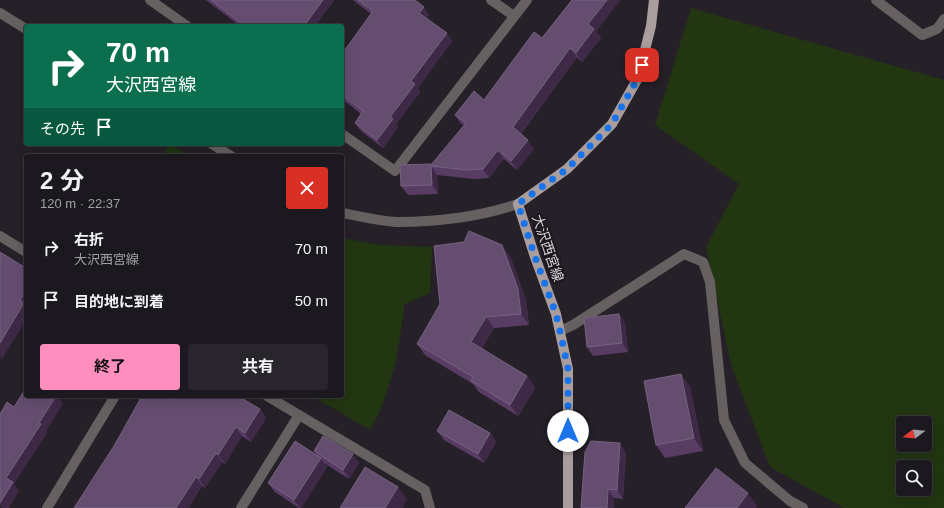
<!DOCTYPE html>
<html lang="ja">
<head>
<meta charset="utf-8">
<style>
  body { margin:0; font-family:Helvetica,"Noto Sans JP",sans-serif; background:#29252c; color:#f1f3f6; height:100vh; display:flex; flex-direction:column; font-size:15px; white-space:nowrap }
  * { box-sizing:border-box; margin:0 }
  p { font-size:13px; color:#a0a0a4 }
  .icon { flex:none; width:22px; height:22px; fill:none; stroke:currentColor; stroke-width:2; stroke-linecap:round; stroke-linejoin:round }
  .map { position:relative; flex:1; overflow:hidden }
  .panel { position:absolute; left:24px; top:154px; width:320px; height:244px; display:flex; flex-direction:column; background:#1c181f; border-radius:4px; box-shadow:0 4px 16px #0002,0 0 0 1px #3a373d }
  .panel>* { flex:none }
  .hud { position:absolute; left:24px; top:24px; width:320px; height:122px; border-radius:4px; box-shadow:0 4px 16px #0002,0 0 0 1px #3a373d; background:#0b6e4f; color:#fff; overflow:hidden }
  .needle { width:26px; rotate:254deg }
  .buttons { position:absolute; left:896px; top:416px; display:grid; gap:8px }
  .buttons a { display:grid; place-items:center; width:36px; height:36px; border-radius:4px; background:#1c181f; box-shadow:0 4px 16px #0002,0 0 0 1px #3a373d; font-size:20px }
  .pin { position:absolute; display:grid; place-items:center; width:34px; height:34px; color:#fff; margin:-17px; border-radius:8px; box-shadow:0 2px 6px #0006 }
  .me { position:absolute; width:44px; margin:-22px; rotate:0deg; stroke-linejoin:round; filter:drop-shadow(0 0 3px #0008) }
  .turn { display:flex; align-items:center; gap:14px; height:84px; padding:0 16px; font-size:18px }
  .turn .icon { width:52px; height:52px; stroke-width:2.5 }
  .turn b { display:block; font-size:28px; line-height:34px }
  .then { display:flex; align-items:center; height:38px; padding:0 16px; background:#0003; gap:8px; font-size:15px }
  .round { display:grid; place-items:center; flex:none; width:42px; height:42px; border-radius:4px; background:#29252c }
  .headline { display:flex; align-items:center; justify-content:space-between; height:68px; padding:0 16px }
  h1 { font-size:24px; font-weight:700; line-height:30px }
  .action { display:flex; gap:8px; margin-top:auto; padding:8px 16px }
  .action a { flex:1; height:46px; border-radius:4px; background:#fe8ebd; color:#111; font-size:16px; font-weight:700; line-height:46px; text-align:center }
  .action a+a { background:#29252c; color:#f1f3f6 }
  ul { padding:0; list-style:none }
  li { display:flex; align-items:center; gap:12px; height:52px; padding:0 16px }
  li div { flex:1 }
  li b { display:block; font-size:15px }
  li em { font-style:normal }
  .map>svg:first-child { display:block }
</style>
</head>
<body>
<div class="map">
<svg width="944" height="508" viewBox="0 0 944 508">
  <rect width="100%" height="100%" fill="#262029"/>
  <g fill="#223611" fill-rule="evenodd">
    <path d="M691 8 944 80V508H844L770 467 731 365 706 247 739 184 655 125ZM903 423H925V445H903ZM903 467H925V489H903Z"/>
    <path d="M169 144H170L189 156H163Z"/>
    <path d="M342 238 381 245 432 247 430 293 405 304 396 362 381 409 370 430 312 396H342Z"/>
  </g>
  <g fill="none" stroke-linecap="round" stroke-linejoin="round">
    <g stroke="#666060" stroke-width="10">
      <path d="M150 0 187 26"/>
      <path d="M491 0 514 16"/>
      <path d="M876 0 922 35 937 29 944 19"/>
      <path d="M0 13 26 29"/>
      <path d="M342 134 395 171 527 0"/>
      <path d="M212 144 231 156"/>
      <path d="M342 213C359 216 380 221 397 222 438 222 479 217 518 204"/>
      <path d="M0 236 26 252"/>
      <path d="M560 331 573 325 684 254 703 262 710 282 724 420 745 463 790 501 803 508"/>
      <path d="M267 396 425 490 430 508"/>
      <path d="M47 508 115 396"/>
      <path d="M241 508 299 415"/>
    </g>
    <path stroke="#aa9d9d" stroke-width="10" d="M568 508V369L556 314 535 257 518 204 567 169 612 124 638 78 651 26 654 0"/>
  </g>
  <g fill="#583c64">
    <path d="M206 0H334L315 26H240Z"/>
    <path d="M353 0H415L429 15 427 18 452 41 418 88 420 92 396 124 398 127 383 148 361 131 355 123 361 114 342 99V54L371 14Z"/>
    <path d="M572 0H620L596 31 601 38 582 62 577 57 521 134 534 149 517 170 504 159 489 178 474 179 437 175 438 194 408 195 401 186 432 165 464 125 461 124 455 115 484 100 542 38Z"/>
    <path d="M510 256 526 300 529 325 494 328 481 349 527 376 535 388 518 416 479 392 473 384 425 355 417 344Z"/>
    <path d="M619 314 625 323 628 352 593 356 587 347Z"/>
    <path d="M690 387 703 451 665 458 656 445Z"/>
    <path d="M169 399 260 409 266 418 251 442 242 436 225 464 222 462 205 488 202 486 188 508Z"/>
    <path d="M437 431 490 433 496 442 484 463 444 440Z"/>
    <path d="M314 451 359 463 349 479 324 463 327 467 301 508H299L275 492 268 483 317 455Z"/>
    <path d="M626 453 623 499 614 498V508H581Z"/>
  </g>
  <g fill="#3e2a47">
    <path d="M323 0H334L315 26H304Z"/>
    <path d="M607 0H620L596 31 601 38 582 62 576 53 588 24Z"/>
    <path d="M424 7 429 15 425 21 419 13Z"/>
    <path d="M447 33 452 41 418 88 420 92 396 124 398 127 383 148 377 140 411 81Z"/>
    <path d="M570 48 577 57 519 136 513 127Z"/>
    <path d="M528 140 534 149 517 170 511 161Z"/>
    <path d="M498 150 504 159 489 178 483 169Z"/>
    <path d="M431 166 437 175 438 194 432 185Z"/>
    <path d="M502 245 510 256 526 300 529 325 521 314Z"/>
    <path d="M26 291V320L2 359 0 356V343L20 300Z"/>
    <path d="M619 314 625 323 628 352 622 343Z"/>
    <path d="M486 317 494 328 479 354 471 342Z"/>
    <path d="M681 374 690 387 703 451 694 438Z"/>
    <path d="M527 376 535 388 518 416 510 405Z"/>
    <path d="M56 396H58L63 404 46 431 47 433 14 484 19 491 9 508H2L0 505V503L6 478Z"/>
    <path d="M260 409 266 418 251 442 245 433Z"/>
    <path d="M236 427 242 436 225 464 218 455Z"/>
    <path d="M490 433 496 442 484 463 478 454Z"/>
    <path d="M620 443 626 453 623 499 617 490Z"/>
    <path d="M216 453 222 462 205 488 199 479Z"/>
    <path d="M353 454 359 463 349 479 343 470Z"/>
    <path d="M321 458 327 467 301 508H300L294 500Z"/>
    <path d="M196 477 202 486 188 508H176Z"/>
    <path d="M398 487 407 499 402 508H385Z"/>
    <path d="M608 489 614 498V508H607Z"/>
    <path d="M748 493 757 506 756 508H737Z"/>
  </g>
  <g fill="#654d70" stroke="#776281">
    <path d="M211 0H323L304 26H245Z"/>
    <path d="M358 0H415L424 7 419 13 447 33 411 81 415 84 390 117 393 119 377 140 355 123 363 111 342 95V54L373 11Z"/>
    <path d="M572 0H607L588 24 594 29 576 53 570 48 513 127 528 140 511 161 498 150 483 169 467 170 431 166 432 185 401 186 400 165 431 164V165L466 123 455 115 474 91 484 100 534 32 542 38Z"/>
    <path d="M469 231 502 245 518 289 521 314 486 317 471 342 527 376 510 405 471 381 473 377 417 344 440 304 434 246 464 242Z"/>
    <path d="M0 252 26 268V291L20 300 24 303 0 343Z"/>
    <path d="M619 314 622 343 587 347 584 318Z"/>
    <path d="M681 374 694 438 656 445 644 381Z"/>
    <path d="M26 388V396H56L39 423 41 424 6 478 13 482 0 503V414L7 402 14 407Z"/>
    <path d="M142 396H164L169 399 171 396H238L260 409 245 433 236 427 218 455 216 453 199 479 196 477 176 508H74L114 446Z"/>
    <path d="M449 410 490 433 478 454 437 431Z"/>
    <path d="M323 436 353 454 343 470 314 451Z"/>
    <path d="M295 441 321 458 294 500 268 483Z"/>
    <path d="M591 441 620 443 617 490 608 489 607 508H581L585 452Z"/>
    <path d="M365 467 398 487 385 508H340Z"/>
    <path d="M716 468 748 493 737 508H685Z"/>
  </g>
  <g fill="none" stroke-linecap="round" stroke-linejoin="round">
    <path stroke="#1a73e8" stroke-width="7" stroke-dasharray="0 12.6" d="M568 431V369L560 331 556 314 535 257 518 204 567 169 612 124 638 78 642 65"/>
  </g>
  <g text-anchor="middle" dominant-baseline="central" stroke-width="4" stroke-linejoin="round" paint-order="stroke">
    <g font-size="14" fill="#d7d3d9" stroke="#1c171f">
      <text transform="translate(548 248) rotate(71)">大沢西宮線</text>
    </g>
  </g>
</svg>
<div class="buttons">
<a><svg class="needle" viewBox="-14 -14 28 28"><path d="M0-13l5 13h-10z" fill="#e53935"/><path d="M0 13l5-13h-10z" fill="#a0a0a4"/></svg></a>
<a><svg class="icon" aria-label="search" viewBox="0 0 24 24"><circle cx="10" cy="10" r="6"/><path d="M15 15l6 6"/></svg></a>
</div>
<div class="pin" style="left:642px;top:65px;background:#d93025"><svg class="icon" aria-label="arrive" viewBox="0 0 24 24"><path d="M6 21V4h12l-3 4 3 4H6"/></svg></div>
<svg class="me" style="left:568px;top:431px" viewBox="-20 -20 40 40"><circle r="19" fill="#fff"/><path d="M0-13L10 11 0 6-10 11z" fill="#1a73e8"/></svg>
<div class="hud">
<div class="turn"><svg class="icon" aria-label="right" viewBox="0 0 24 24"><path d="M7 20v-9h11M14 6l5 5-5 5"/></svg><div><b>70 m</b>大沢西宮線</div></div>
<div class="then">その先<svg class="icon" aria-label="arrive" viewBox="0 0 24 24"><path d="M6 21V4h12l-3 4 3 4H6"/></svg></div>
</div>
<section class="panel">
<div class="headline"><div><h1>2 分</h1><p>120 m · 22:37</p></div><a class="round" style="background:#d93025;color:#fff"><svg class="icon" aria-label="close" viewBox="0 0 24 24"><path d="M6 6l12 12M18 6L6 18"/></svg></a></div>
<ul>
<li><svg class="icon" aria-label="right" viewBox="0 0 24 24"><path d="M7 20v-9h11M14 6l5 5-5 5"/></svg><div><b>右折</b><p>大沢西宮線</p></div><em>70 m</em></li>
<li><svg class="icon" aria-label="arrive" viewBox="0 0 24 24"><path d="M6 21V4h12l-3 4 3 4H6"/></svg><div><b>目的地に到着</b></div><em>50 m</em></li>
</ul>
<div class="action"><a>終了</a><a>共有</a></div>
</section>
</div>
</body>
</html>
